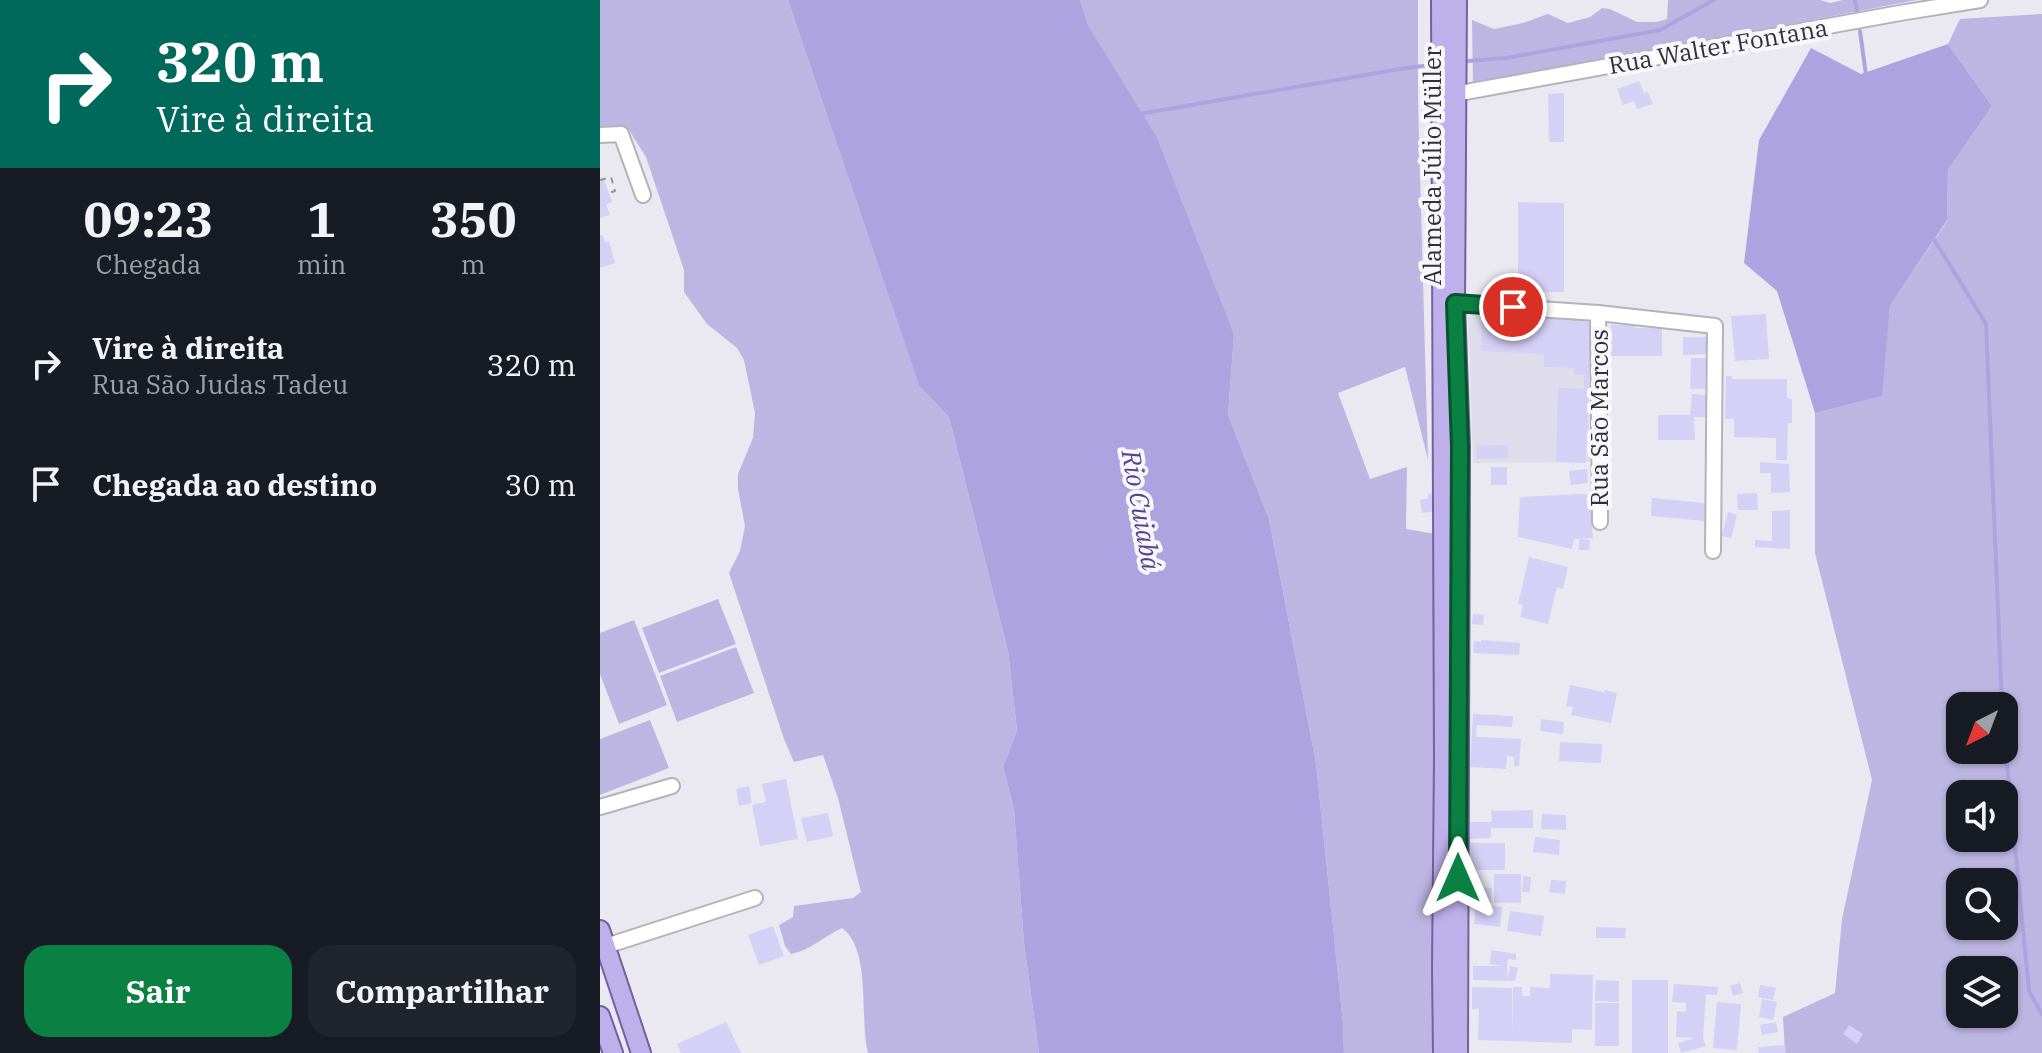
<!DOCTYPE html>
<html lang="pt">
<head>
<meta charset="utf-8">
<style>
  body { margin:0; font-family:"IBM Plex Serif",serif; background:#20242c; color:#f1f3f6; height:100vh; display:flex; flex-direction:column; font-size:30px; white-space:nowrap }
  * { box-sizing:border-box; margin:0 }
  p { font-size:26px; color:#9ea1a6 }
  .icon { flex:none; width:44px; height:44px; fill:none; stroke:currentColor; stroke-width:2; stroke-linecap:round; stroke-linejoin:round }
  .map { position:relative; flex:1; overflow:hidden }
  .side { display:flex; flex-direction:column; background:#171b24; width:600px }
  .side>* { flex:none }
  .top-card { background:#00695c; color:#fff; overflow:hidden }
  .needle { width:52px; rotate:222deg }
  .buttons { position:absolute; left:1346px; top:692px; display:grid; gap:16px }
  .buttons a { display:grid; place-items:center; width:72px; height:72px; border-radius:16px; background:#171b24; box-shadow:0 2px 6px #0004; font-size:40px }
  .pin { position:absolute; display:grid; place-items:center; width:68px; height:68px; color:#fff; margin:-34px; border:4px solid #fff; border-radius:50%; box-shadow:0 2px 8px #0007 }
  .me { position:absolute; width:88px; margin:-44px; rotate:0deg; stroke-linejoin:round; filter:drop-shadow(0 0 6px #0008) }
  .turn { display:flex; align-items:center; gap:28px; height:168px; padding:0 24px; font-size:36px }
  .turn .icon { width:104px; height:104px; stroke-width:2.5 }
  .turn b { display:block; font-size:56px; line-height:68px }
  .eta { display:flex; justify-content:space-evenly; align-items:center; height:136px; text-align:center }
  .eta b { font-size:48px; font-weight:700; line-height:56px }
  .button { display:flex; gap:16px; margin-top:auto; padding:16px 24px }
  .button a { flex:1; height:92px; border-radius:24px; background:#0b8043; color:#fff; font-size:32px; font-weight:700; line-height:92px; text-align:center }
  .button a+a { background:#20242c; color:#f1f3f6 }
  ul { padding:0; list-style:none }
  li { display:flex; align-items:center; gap:24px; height:120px; padding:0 24px }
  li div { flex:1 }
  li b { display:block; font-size:30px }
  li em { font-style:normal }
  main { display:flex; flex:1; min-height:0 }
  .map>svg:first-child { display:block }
</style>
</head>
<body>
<main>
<section class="side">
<div class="top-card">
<div class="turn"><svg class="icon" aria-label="right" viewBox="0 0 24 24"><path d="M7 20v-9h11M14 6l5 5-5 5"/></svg><div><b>320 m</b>Vire à direita</div></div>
</div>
<div class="eta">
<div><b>09:23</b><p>Chegada</p></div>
<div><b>1</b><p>min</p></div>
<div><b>350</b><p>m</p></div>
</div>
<ul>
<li><svg class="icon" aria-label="right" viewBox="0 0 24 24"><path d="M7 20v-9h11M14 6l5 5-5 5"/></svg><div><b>Vire à direita</b><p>Rua São Judas Tadeu</p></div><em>320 m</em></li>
<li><svg class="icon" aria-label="arrive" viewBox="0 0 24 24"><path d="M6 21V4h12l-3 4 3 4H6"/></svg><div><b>Chegada ao destino</b></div><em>30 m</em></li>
</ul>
<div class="button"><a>Sair</a><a>Compartilhar</a></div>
</section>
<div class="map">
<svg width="1442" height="1053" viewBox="0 0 1442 1053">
  <rect width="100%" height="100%" fill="#eae9f1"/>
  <path fill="#dfddec" d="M868 307 994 316 992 462 873 463Z"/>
  <g fill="#bdb6e2" fill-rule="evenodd">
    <path d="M0 0H188L319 384 349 417 408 651 417 730 403 767 414 809 424 943 439 1053H268C259 1019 272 950 242 928 224 936 211 950 191 954L185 946 179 925 193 917 194 906 253 898 261 892 238 798 223 755 194 762 184 739 129 573 140 551 145 526 138 489V474L153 438 155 413 144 360 137 348 107 324 84 292V270L46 157 27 127H0Z"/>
    <path d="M480 0H818V101L828 460 805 367 738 393 770 479 807 467 806 529 836 534 837 1053H744L743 1023 716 763 669 519 628 415 634 335 489 27Z"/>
    <path d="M1068 0H1220L1230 3 1243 0H1317L873 85 872 20 894 29 923 23 948 14 968 23 990 17 1002 8 1010 9 1037 22H1056L1067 19Z"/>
    <path d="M1442 14V1053H1185L1183 1017 1235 993 1242 919 1272 780 1215 553V413L1281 396 1290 306 1347 221 1348 170 1392 106 1348 44 1360 19ZM1360 706H1404V750H1360ZM1360 794H1404V838H1360ZM1360 882H1404V926H1360ZM1360 970H1404V1014H1360Z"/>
    <path d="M118 599 136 644 59 673 42 628Z"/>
    <path d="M34 620 67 705 19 724 0 674V633Z"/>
    <path d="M136 647 154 693 77 722 60 676Z"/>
    <path d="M50 720 69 768 0 795V739Z"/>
  </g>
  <g fill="#aea3e1">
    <path d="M188 0H480L489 27 557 138 634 335 628 415 669 519 716 763 743 1023 744 1053H439L424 943 414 809 403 767 417 730 408 651 349 417 319 385Z"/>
    <path d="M1348 44 1392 106 1348 170 1347 220 1290 306 1282 396 1215 413 1177 291 1144 263 1159 140 1211 48 1261 74Z"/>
  </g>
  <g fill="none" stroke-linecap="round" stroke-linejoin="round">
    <g stroke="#aea3e1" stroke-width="4">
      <path d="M1255 0 1257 11"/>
      <path d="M1260 31 1266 75"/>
      <path d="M868 61 906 58 1060 30 1114 0"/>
      <path d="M539 114 806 68 832 65"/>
      <path d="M1332 236 1386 324 1402 706"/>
      <path d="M1404 732 1429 991 1442 1014"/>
    </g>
  </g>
  <g fill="#d5d0f6">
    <path d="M1039 81 1044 93 1048 92 1053 104 1037 109 1034 101 1023 105 1017 89Z"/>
    <path d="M964 93V142H949L948 94Z"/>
    <path d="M4 179 12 202 6 204 10 215 0 218V181Z"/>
    <path d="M918 202 964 203V292H918Z"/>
    <path d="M0 235H3L5 242 9 241 15 263 0 268Z"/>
    <path d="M882 311 991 315 986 463 956 462 958 388 984 389V375L974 374V368L944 367V354L881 351Z"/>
    <path d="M1166 314 1169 359 1135 361 1131 316Z"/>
    <path d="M1011 325H1035V328H1062V356H1011Z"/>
    <path d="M1083 337H1108V354L1083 355Z"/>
    <path d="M1091 358H1106L1105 389H1090Z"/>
    <path d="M1126 376H1132V379H1187V398L1192 399V423H1188L1187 460H1176V438L1134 437V419H1125Z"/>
    <path d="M1092 394 1107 395 1105 417H1094L1095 440H1058V415H1090Z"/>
    <path d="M908 445V458L877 459 876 446Z"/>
    <path d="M1160 462 1189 464 1190 492 1171 493V473H1160Z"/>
    <rect x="891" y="467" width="16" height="18"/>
    <path d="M987 469 988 483 971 485 969 471Z"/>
    <path d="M834 493 836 511 822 513 820 500 828 498V494Z"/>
    <path d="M1157 493 1158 510H1138L1137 494Z"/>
    <path d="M983 494 990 495 993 538 974 539 972 549 918 537 920 497Z"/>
    <path d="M1052 498 1105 503 1104 521 1051 516Z"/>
    <path d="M1190 510V549L1155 547V540L1172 541V511Z"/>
    <path d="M1128 512 1137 515 1131 538 1122 536Z"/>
    <path d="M979 539 990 540 989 550H979Z"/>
    <path d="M929 557 968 567 963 589 957 587 948 624 920 617 923 605 918 604Z"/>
    <path d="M873 614 884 615 883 625 872 624Z"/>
    <path d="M881 640 920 643 919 655 873 653 874 641 881 642Z"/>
    <path d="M970 685 1004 692 1005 690 1017 693 1011 723 971 715 973 707 966 706Z"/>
    <path d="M873 714 913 716 912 727 877 725 876 737 921 739 919 766H914V757L907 756 906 769 870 767Z"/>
    <path d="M941 719 964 722 963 734 940 731Z"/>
    <path d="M960 742 1002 744 1001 763 959 761Z"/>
    <path d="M186 779 198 839 160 846 152 805 166 802 162 784Z"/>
    <path d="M149 786 152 803 139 806 136 789Z"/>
    <path d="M933 810V828H888L891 829V838L870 839V822H892L891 811Z"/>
    <path d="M228 813 233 836 207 842 201 818Z"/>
    <path d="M942 814 966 815V830L941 829Z"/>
    <path d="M935 837 960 840 959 855 933 852Z"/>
    <path d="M870 843H905V870H871Z"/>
    <rect x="894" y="874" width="27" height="29"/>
    <path d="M923 876 931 877 930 892H922Z"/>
    <path d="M951 880 966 881 965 894 949 892Z"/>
    <path d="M880 887 892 888 891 902 879 901Z"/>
    <path d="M876 905 902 907 900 927 874 924Z"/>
    <path d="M910 911 944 916 941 936 907 931Z"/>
    <path d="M173 926 184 956 159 965 148 935Z"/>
    <path d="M996 927 1026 928 1025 938H996Z"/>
    <path d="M891 950 916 954V960L908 959 907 966 908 980 910 966 918 968 915 981 873 980V966H904L890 964Z"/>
    <path d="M950 974 993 975 992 1030 972 1029V1043L878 1040 879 1009H872V987L912 988V1037L913 987H922V996H930V987L950 988Z"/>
    <path d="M996 980 1019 981V1002L995 1001Z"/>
    <rect x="1032" y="980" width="36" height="73"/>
    <path d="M1140 983 1143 993 1133 996 1130 986Z"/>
    <path d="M1074 984 1118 987 1117 995 1106 994 1103 1038 1106 1046 1081 1053 1078 1043 1095 1038 1076 1037 1077 1011 1086 1012V1003L1072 1002Z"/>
    <path d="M1160 985 1176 988 1173 1000 1158 997Z"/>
    <path d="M1162 999 1177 1002 1173 1020 1159 1017Z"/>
    <path d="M1117 1002 1141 1004 1137 1050 1113 1048Z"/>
    <rect x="995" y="1003" width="24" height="43"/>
    <path d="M126 1022 141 1053H81L77 1044Z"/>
    <path d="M1176 1022 1178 1032 1162 1035 1160 1025Z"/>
    <path d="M1249 1025 1263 1034 1257 1044 1243 1034Z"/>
    <path d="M1185 1045 1186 1053H1159L1158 1047Z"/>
  </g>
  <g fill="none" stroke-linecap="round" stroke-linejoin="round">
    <defs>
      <g id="minor">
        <path d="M849 95 1300 13 1380 0"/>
        <path d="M0 135 21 134 43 195"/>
        <path d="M846 303 998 313 1115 326 1113 551"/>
        <path d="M998 313 1000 522"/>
        <path d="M0 807 72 786"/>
        <path d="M6 946 155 898"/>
      </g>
      <g id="major">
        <path d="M841 0 844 759 842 967 843 1053"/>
        <path d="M857 0 855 303 860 447 858 1053"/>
        <path d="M0 930 41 1053"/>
        <path d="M0 1016 13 1053"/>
      </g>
    </defs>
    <use href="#minor" stroke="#b4b3ba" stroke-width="18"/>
    <use href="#major" stroke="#7162a2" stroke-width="22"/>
    <path stroke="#949499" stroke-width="2" stroke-dasharray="6 6" stroke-linecap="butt" d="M0 180 11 177 15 191 9 193"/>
    <use href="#minor" stroke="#fff" stroke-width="14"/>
    <use href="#major" stroke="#beb1eb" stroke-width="18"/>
  </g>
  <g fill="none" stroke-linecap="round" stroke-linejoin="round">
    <defs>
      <path id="route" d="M858 878 860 447 855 303 913 307"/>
    </defs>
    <use href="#route" stroke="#07532c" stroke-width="20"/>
    <use href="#route" stroke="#0b8043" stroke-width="14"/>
  </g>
  <g text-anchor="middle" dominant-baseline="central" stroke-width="8" stroke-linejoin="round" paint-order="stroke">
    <g font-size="24" fill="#313134" stroke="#f8f7fe">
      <text transform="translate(1118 46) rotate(-10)">Rua Walter Fontana</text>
      <text transform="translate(832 166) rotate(-90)">Alameda Júlio Müller</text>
      <text transform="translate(999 418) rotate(-90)">Rua São Marcos</text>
    </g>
    <g font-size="26" font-style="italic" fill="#55438e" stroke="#f8f7fe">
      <text transform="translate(542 510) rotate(80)">Rio Cuiabá</text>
    </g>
  </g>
</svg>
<div class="buttons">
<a><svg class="needle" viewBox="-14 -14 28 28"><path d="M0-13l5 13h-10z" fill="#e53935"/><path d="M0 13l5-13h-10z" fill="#9ea1a6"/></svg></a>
<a><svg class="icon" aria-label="sound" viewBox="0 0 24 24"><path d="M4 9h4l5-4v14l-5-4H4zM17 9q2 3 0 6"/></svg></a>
<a><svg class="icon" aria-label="search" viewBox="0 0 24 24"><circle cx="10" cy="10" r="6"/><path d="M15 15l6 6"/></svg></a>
<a><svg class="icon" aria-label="layers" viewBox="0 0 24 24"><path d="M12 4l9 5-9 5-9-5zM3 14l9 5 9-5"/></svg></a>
</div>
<div class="pin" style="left:913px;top:307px;background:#d93025"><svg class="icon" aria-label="arrive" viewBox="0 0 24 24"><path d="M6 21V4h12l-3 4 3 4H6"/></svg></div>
<svg class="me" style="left:858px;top:878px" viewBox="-20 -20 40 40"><path d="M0-17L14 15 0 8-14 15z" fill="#0b8043" stroke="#fff" stroke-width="4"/></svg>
</div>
</main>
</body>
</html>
